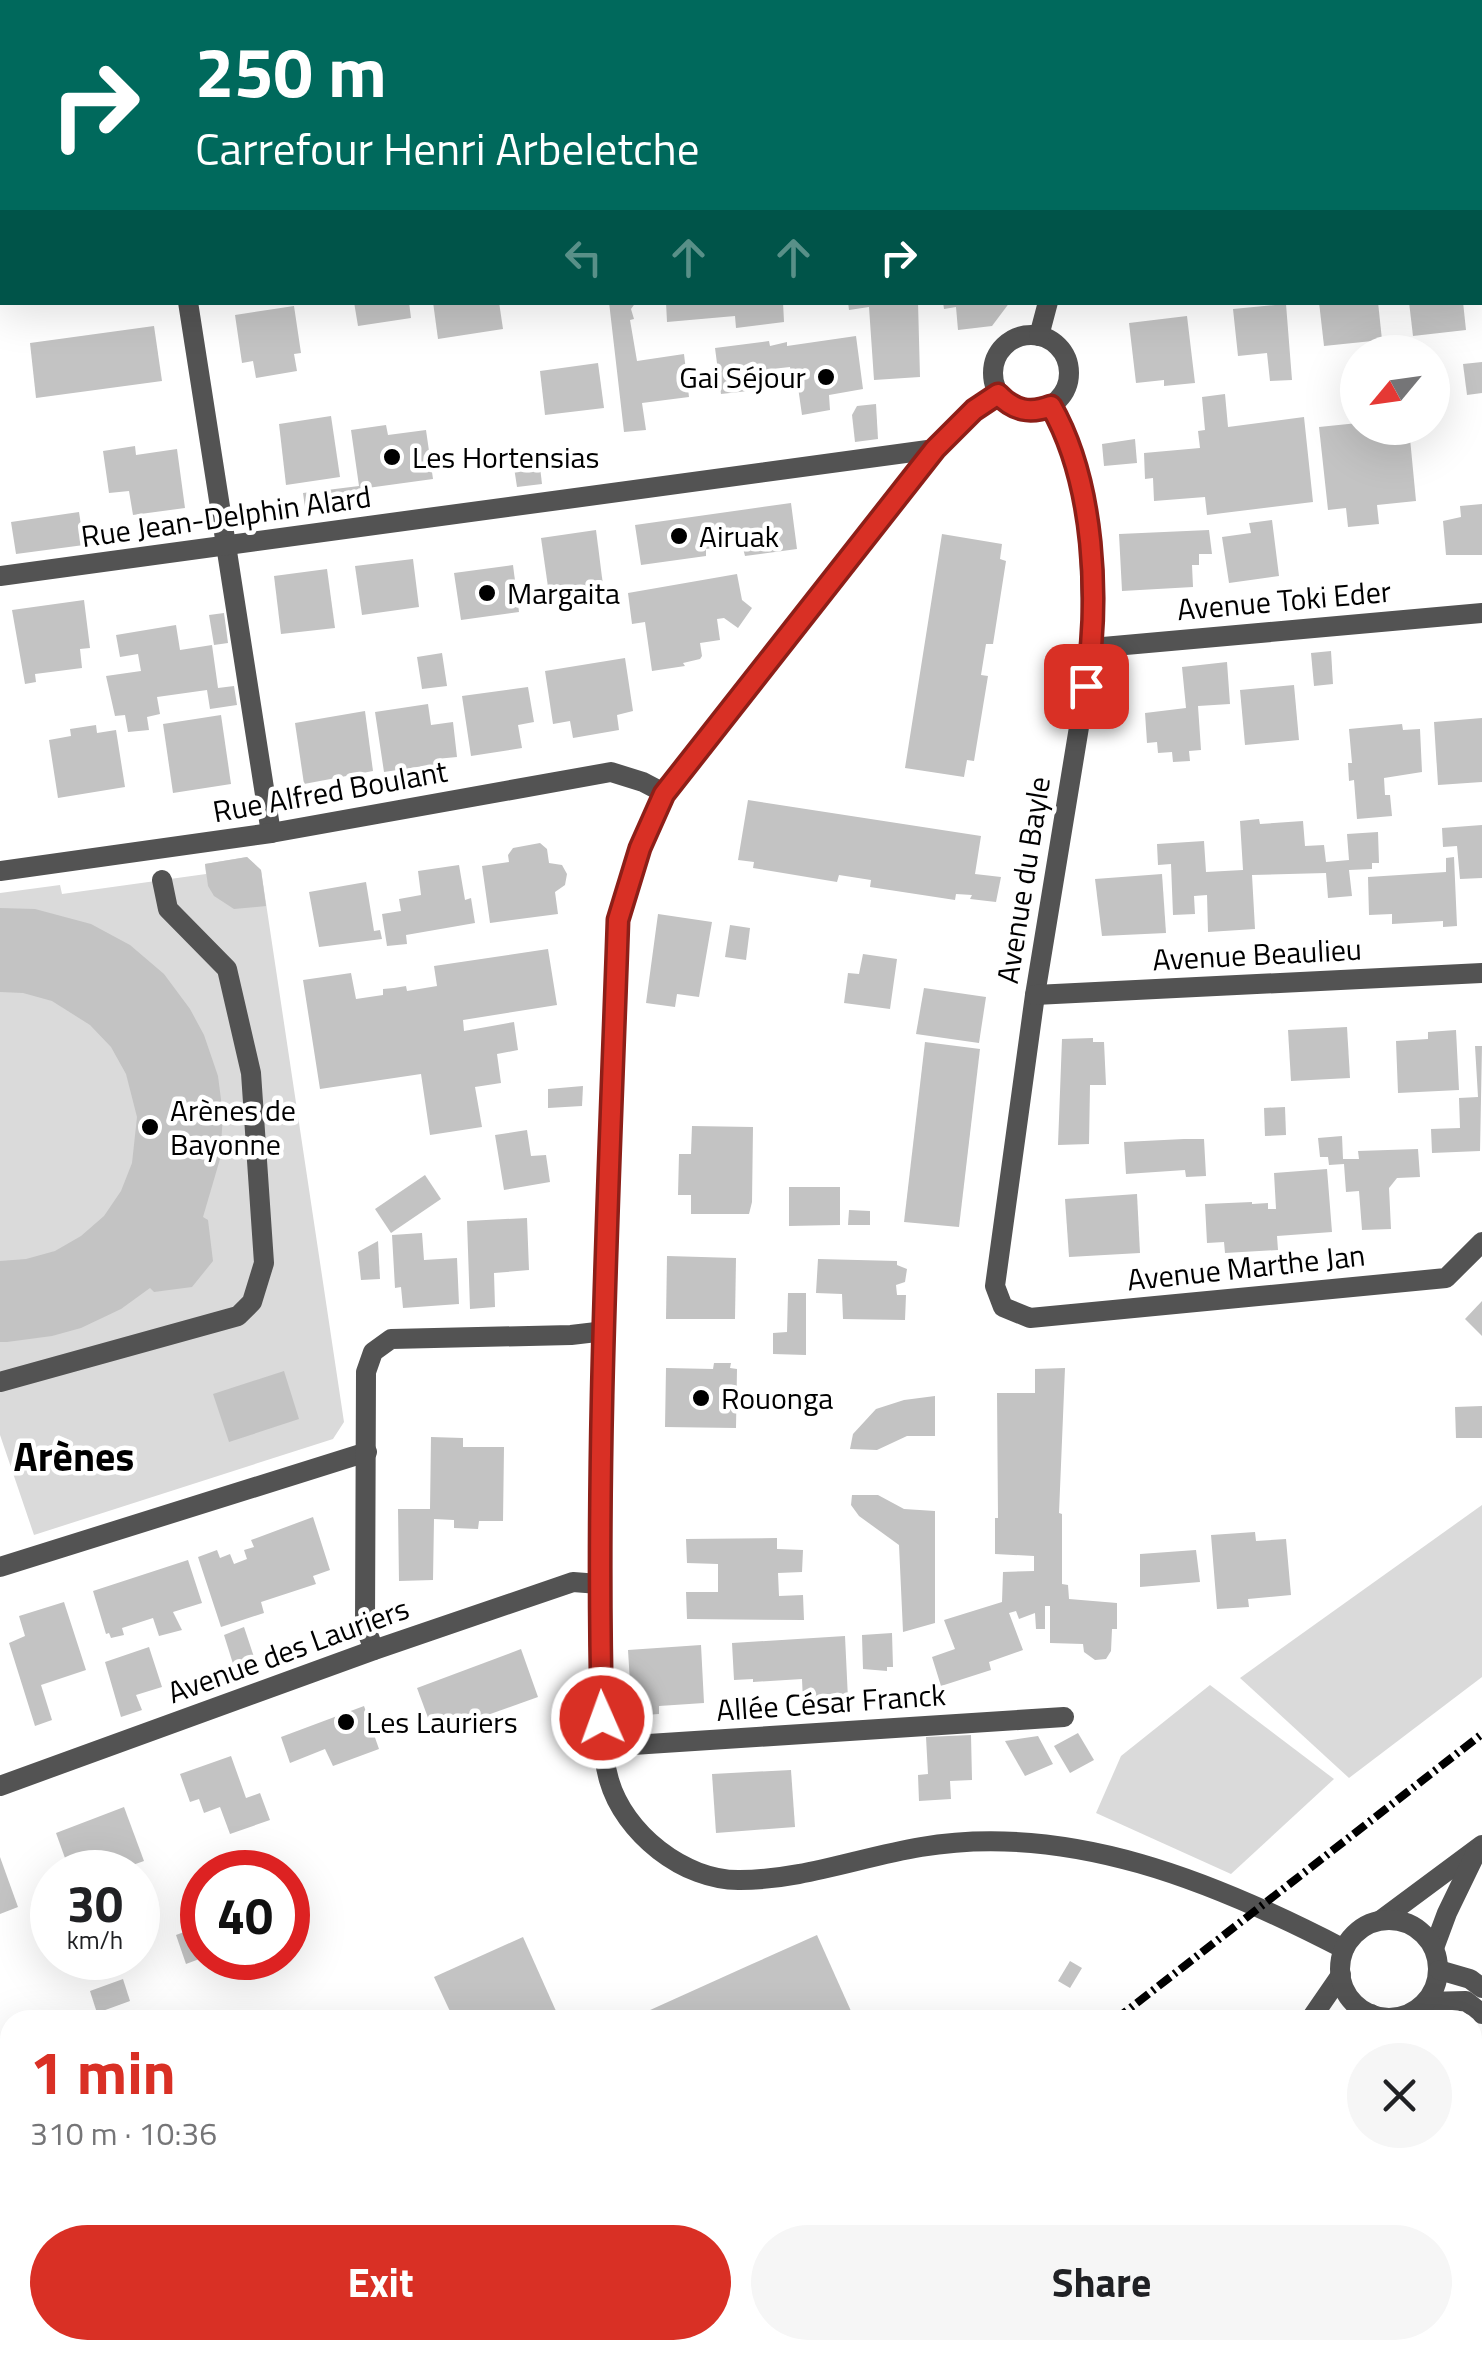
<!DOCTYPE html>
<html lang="en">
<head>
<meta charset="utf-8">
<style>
  body { margin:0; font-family:"Titillium Web",sans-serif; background:#f6f6f6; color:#202124; height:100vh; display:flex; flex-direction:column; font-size:38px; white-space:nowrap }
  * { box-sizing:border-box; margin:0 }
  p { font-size:32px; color:#757577 }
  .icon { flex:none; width:55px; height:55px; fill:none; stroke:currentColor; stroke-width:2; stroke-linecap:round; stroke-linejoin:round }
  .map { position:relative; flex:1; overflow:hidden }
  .sheet { position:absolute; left:0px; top:2010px; width:1482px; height:350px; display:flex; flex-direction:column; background:#fff; border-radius:30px 30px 0 0; box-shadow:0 10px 40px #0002 }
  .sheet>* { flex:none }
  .banner { position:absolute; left:0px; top:0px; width:1482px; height:305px; box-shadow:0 10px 40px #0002; background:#00695c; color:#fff; overflow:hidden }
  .needle { width:65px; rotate:241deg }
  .tools { position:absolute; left:1340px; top:335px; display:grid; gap:20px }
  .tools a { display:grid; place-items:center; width:110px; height:110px; border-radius:50%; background:#fff; box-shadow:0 10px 40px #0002; font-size:50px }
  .speed { position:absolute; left:30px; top:1850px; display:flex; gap:20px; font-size:50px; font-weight:700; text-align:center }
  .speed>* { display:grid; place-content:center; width:130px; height:130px; border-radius:50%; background:#fff; box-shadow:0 10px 40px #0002; line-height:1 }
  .speed small { font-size:25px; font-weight:400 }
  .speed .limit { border:15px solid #d22; background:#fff; color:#111 }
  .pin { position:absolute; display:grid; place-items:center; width:85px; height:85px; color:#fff; margin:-42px; border-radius:20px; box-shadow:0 5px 15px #0006 }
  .me { position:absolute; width:110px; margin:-55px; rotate:358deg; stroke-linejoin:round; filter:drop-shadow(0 0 8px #0008) }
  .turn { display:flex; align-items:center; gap:35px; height:210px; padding:0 30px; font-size:45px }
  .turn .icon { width:130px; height:130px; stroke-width:2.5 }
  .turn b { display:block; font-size:70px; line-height:85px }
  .lanes { display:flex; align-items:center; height:95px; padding:0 30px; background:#0003; justify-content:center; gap:50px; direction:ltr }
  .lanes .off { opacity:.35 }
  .round { display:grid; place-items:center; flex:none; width:105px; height:105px; border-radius:52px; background:#f6f6f6 }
  .summary { display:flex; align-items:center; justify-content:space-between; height:170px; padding:0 30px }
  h1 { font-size:60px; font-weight:700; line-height:75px; color:#d93025 }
  .button { display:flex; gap:20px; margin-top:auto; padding:20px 30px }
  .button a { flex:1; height:115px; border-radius:60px; background:#d93025; color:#fff; font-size:40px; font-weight:700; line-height:115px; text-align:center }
  .button a+a { background:#f6f6f6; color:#202124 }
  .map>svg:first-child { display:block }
</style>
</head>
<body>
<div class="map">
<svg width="1482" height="2360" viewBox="0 0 1482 2360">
  <rect width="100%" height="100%" fill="#fff"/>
  <g fill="#dadada">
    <path d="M247 857 261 870 344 1422 333 1439 34 1535 0 1435V893L60 885 62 894 206 874 205 864Z"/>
    <path d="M1482 1505V1677L1349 1778 1240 1678Z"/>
    <path d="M1210 1685 1334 1779 1231 1874 1096 1813 1121 1756Z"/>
  </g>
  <g fill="#c3c3c3">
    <path d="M354 302H409L411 318 358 326Z"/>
    <path d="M433 302H499L503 329 438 339Z"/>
    <path d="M609 302H636L631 309 634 319 630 320 637 361 684 354 689 397 642 403 646 430 624 432Z"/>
    <path d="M666 302H783L784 322 736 328 735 316 667 322Z"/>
    <path d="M848 302H918L920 377 874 380 869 307 849 310Z"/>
    <path d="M943 302H1010L992 326 958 330 956 307 944 309Z"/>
    <path d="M1319 302H1378L1382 340 1324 346Z"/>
    <path d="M1409 302H1463L1466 330 1413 336Z"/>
    <path d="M1286 304 1292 380 1270 381 1267 353 1238 356 1233 309Z"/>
    <path d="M294 306 301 353 294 354 297 371 256 378 253 361 242 363 235 315Z"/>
    <path d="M1187 316 1195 383 1164 386V380L1136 383 1129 323Z"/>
    <path d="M154 326 162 381 36 398 30 343Z"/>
    <path d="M856 336 863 389 829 395 830 410 802 415 798 387 793 388 790 367 772 369 774 388 721 394 715 348 769 341 770 346 787 342V346Z"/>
    <path d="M1482 362V393L1467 395 1463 364Z"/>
    <path d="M598 363 604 408 545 415 540 371Z"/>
    <path d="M1225 394 1228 427 1304 417 1313 502 1207 515 1205 497 1154 501 1153 478 1145 479 1144 453 1200 448 1198 431 1205 430 1202 397Z"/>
    <path d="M876 404 878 439 855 442 852 415 857 406Z"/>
    <path d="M331 416 340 477 286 485 279 424Z"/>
    <path d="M1358 423V428H1409L1416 501 1377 505 1379 524 1348 527 1346 508 1328 510 1319 427Z"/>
    <path d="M386 425 388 435 426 430 433 479 360 489 363 507 306 514 303 493 359 486 351 430Z"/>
    <path d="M1135 439 1137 463 1104 466 1102 444Z"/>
    <path d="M135 446 136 455 177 449 185 508 133 515 129 491 109 493 103 451Z"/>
    <path d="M538 450 542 484 517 487 512 454Z"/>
    <path d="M791 503 797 549 745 556 742 544 706 549V556L641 565 635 525Z"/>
    <path d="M1482 504V555H1446L1443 521 1461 517 1460 506Z"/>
    <path d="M79 512 84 545 16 554 11 522Z"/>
    <path d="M1272 520 1279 576 1229 583 1222 537 1251 533 1249 523Z"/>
    <path d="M596 530 604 593 550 601 541 538Z"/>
    <path d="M1209 530 1212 554H1199V565H1192L1193 587 1122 591 1119 534Z"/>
    <path d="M942 534 1002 544 1000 559 1006 561 993 644H986L981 675 988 676 974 761 967 760 964 777 905 768Z"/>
    <path d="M413 559 419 607 362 615 355 566Z"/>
    <path d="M513 565 519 612 461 620 454 573Z"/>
    <path d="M327 569 335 628 281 634 274 576Z"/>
    <path d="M737 574 742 600 752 608 738 628 724 618 717 619 720 640 700 643 702 656 700 659 683 663 685 666 652 671 645 622 632 624 628 593Z"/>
    <path d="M84 600 90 648 80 649 82 668 35 674 36 682 25 684 12 610Z"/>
    <path d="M224 613 228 643 214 645 209 615Z"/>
    <path d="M176 625 180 650 212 645 218 688 234 686 237 705 210 709 207 690 157 697 160 714 147 717 149 730 128 732 125 715 115 716 106 676 141 671 138 654 120 657 116 635Z"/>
    <path d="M1331 651 1333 684 1314 686 1311 653Z"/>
    <path d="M442 653 447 686 422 689 417 657Z"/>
    <path d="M625 658 633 711 617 715 619 730 573 738 570 721 553 724 545 671Z"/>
    <path d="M1227 662 1230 704 1198 706 1201 750 1189 751 1190 761 1173 762 1172 752 1158 753 1157 742 1147 743 1145 713 1186 708 1182 667Z"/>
    <path d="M1294 685 1299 740 1245 745 1240 690Z"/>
    <path d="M528 687 534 722 518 725 522 748 471 756 462 696Z"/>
    <path d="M428 704 431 725 453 722 457 757 436 759 437 764 384 772 375 712Z"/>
    <path d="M365 711 373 771 304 784 295 723Z"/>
    <path d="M221 715 231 784 173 793 163 724Z"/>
    <path d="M1482 718V782L1438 785 1434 722Z"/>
    <path d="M1402 724 1403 730 1420 729 1422 772 1384 778 1385 795H1390L1392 816 1357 819 1354 780 1349 781 1348 763H1352L1349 729Z"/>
    <path d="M96 725 97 733 116 730 125 787 58 798 49 740 71 736 70 729Z"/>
    <path d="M748 800 981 836 975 874 1001 877 996 902 970 899 972 895 956 894 955 900 870 887 871 880 839 875 837 882 753 868 754 862 738 860Z"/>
    <path d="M1259 819 1260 824 1303 821 1305 846 1324 845 1326 862 1349 860 1347 834 1378 832 1379 863H1372V869L1349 870 1352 896 1328 898 1326 873 1252 875 1255 929 1208 932 1207 895 1194 896 1195 914 1173 915 1171 864 1158 865 1157 844 1204 841 1206 872 1243 870 1240 821Z"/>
    <path d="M1482 825V878L1460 879 1457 846 1443 847 1442 828Z"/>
    <path d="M540 843 547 849 549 863 562 865 567 874 565 885 555 892 558 914 490 923 482 866 509 862 508 855 513 848Z"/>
    <path d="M247 857 261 870 266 906 234 909 214 896 208 886 205 864Z"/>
    <path d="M1454 857 1457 926 1443 927V921L1392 924V914L1369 915 1368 877 1446 872V858Z"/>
    <path d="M459 865 465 900 471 898 475 923 406 935 407 944 387 946 382 914 401 911 399 899 421 895 418 871Z"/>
    <path d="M1162 874 1166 933 1102 936 1095 879Z"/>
    <path d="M366 882 374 931 380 930 382 939 319 947 309 892Z"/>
    <path d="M0 908 35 909 91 924 130 945 164 974 190 1009 204 1035 218 1076 223 1115 220 1159 203 1217 208 1220 213 1261 192 1287 154 1292 150 1288 121 1309 81 1328 52 1336 7 1342H0V1261L26 1259 55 1251 81 1236 104 1216 121 1191 132 1163 137 1117 126 1074 111 1047 90 1025 52 1001 23 993 0 992Z"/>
    <path d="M658 914 712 922 699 997 677 994 675 1007 646 1003Z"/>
    <path d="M730 925 750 928 746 960 725 957Z"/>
    <path d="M548 949 557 1005 463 1020 464 1031 514 1022 518 1050 497 1054 501 1083 475 1087 482 1127 430 1135 421 1074 320 1089 303 980 351 973 356 999 383 995V989L394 988 406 986 407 991 437 986 434 966Z"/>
    <path d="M863 954 897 959 890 1009 844 1003 848 973 859 974Z"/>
    <path d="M924 988 986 997 979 1043 916 1034Z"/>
    <path d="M1347 1027 1350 1078 1291 1081 1288 1030Z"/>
    <path d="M1456 1030 1459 1090 1398 1093 1396 1041 1428 1039V1032Z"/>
    <path d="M1093 1038V1042H1104L1106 1085H1090L1089 1144 1058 1145 1062 1039Z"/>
    <path d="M925 1042 980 1049 959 1227 904 1222Z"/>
    <path d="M1475 1046H1482L1480 1151 1432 1153 1431 1129 1460 1128 1459 1098 1478 1097Z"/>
    <path d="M583 1086 582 1106 548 1108V1089Z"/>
    <path d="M1285 1107 1286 1135 1265 1136 1264 1108Z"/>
    <path d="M692 1126 753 1127 752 1202 749 1214H691V1195H678L679 1154H691Z"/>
    <path d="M527 1130 531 1156 546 1155 550 1182 504 1190 495 1135Z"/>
    <path d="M1342 1136 1343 1159H1359L1358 1151 1418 1149 1420 1177 1397 1178 1389 1188 1391 1229 1362 1230 1359 1191 1346 1192 1344 1164 1329 1165 1328 1157H1320L1318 1138Z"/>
    <path d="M1184 1139H1204L1206 1176 1186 1177 1185 1170 1126 1174 1124 1142Z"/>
    <path d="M1327 1169 1332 1232 1277 1236 1278 1250 1225 1253 1224 1242 1207 1243 1205 1204 1252 1202V1204L1268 1203V1209H1276L1274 1173Z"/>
    <path d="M425 1175 441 1199 391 1233 375 1209Z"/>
    <path d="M789 1187H840V1225L789 1226Z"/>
    <path d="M1137 1194 1140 1253 1069 1257 1065 1199Z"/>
    <path d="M849 1210 870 1211V1225H848Z"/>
    <path d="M527 1218 529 1270 494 1273 495 1307 470 1309 467 1221Z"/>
    <path d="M422 1233 424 1260 457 1258 459 1304 403 1308 401 1287 395 1288 392 1235Z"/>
    <path d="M378 1241 380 1279 361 1280 358 1252Z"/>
    <path d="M667 1256 736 1258 735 1319H666Z"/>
    <path d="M818 1259 897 1261V1265L907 1269 905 1282 896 1285 897 1295H906L905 1320 843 1319 842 1294 816 1293Z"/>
    <path d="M788 1293H806V1355L773 1354V1333L787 1332Z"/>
    <path d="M1482 1301V1336L1465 1319Z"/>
    <path d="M714 1363H731L730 1368 737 1369 736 1428 665 1427 666 1368 713 1369Z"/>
    <path d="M1065 1368 1059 1513 1062 1514V1584L1068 1585 1069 1599 1117 1603V1629H1112L1111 1651 1106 1659 1095 1660 1084 1652 1083 1644 1050 1643V1606H1045V1629H1036L1035 1613 1019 1619 1016 1611 1009 1613 1023 1650 989 1662 991 1670 941 1686 932 1657 955 1649 944 1620 1002 1602 1003 1572 1034 1571V1556L995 1554V1518H998L997 1393H1035V1369Z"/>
    <path d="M284 1371 299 1419 229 1442 213 1394Z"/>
    <path d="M935 1396V1436H907L877 1450 850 1449 853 1434 876 1409 904 1400Z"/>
    <path d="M1482 1406V1438H1456L1455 1407Z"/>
    <path d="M431 1437 463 1438V1447H504L503 1521H479L478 1529 454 1528V1520L434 1519 433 1580 399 1581 398 1509H430Z"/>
    <path d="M852 1495H878L904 1509 935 1511V1623L903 1632 899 1545 859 1516 851 1505Z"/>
    <path d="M313 1517 330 1570 313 1576 316 1584 261 1602 264 1613 221 1627 198 1557 217 1550 220 1558 230 1554 234 1564 247 1559 244 1550 254 1547 251 1540Z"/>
    <path d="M1255 1532 1256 1541 1286 1539 1291 1595 1248 1599 1249 1607 1217 1609 1211 1535Z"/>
    <path d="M777 1538V1549L803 1550 802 1572 778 1573 779 1596 803 1595 804 1620 687 1619 686 1592H718V1564L687 1563 686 1539Z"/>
    <path d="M1196 1550 1200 1582 1140 1587V1554Z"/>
    <path d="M188 1560 202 1603 173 1612 182 1630 159 1636 153 1618 122 1628 124 1635 111 1638 109 1633 106 1634 93 1591Z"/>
    <path d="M64 1602 86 1670 41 1685 52 1720 35 1726 9 1643 25 1636 19 1616Z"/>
    <path d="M244 1627 255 1660 234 1667 224 1635Z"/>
    <path d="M892 1633 893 1667H887V1671L863 1669 862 1635Z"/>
    <path d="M845 1636 848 1699 803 1702 802 1679 753 1682V1679L734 1680 732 1643Z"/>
    <path d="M701 1645 704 1703 659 1706V1714L632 1716 628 1650Z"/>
    <path d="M149 1647 162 1687 136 1695 142 1710 121 1717 105 1662Z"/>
    <path d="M521 1649 538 1697 434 1734 417 1688Z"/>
    <path d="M364 1706 379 1749 333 1766 325 1749 290 1763 281 1737Z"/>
    <path d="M1078 1733 1094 1760 1070 1773 1054 1746Z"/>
    <path d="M971 1735 972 1780 950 1781 951 1799 919 1801 918 1775 928 1774 926 1737Z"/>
    <path d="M1038 1736 1053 1764 1025 1776 1005 1741Z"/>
    <path d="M231 1756 246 1798 260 1793 270 1820 230 1834 220 1807 204 1813 199 1799 190 1802 180 1774Z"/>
    <path d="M791 1770 795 1827 716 1833 712 1774Z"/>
    <path d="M124 1807 144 1861 113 1872H70L56 1833Z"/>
    <path d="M0 1857 18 1907 0 1914Z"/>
    <path d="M195 1928 202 1958 186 1964 176 1935Z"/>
    <path d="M817 1935 855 2020H628L752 1964Z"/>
    <path d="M523 1937 560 2020H454L434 1977Z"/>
    <path d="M1070 1961 1082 1968 1070 1988 1058 1981Z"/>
    <path d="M123 1979 130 2001 97 2013 90 1991Z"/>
    <path d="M1472 2229 1482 2257V2360H944L941 2350H1472Z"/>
  </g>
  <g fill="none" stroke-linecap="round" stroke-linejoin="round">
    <g stroke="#535353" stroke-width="20">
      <path d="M1426 2002 1466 2001 1482 2014"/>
      <path d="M504 2350 508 2360"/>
    </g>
    <path stroke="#535353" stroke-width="20" d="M0 1382 238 1316 252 1302 264 1263 251 1073 227 969 168 909 162 880"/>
    <g stroke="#535353" stroke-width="20">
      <path d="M140 0 141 2"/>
      <path d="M1480 234H1482"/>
      <path d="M0 287H2"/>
      <path d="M188 302 271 833"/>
      <path d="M1051 406 1065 431 1083 487 1089 541 1092 648 1035 995 995 1286 1003 1307 1030 1318 1446 1278 1482 1242"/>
      <path d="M0 576 935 449"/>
      <path d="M1092 648 1482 613"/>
      <path d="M0 871 271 833 611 772 643 782 664 793"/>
      <path d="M1035 995 1482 973"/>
      <path d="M0 1567 367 1452"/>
      <path d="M374 1650 365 1626 366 1372 373 1352 391 1339 571 1335 605 1331"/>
      <path d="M602 1747 1064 1717"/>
      <path d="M0 1786 374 1650 573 1582 599 1584"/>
      <path d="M1381 1920 1482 1845"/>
      <path d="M1434 1948 1447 1913 1476 1853"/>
      <path d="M1310 2020 1341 1975"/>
      <path d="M1358 2020 1371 2014"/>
      <path d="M558 2360 588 2350"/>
    </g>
    <g stroke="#535353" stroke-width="20">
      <path d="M1058 2V0"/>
      <circle cx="1031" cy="373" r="38"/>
      <path d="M1039 336 1048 302"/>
      <path d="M999 394 974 410 935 449 664 793 640 847 618 919C612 1114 604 1309 600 1504 599 1563 599 1621 601 1680 601 1713 600 1748 609 1780 624 1833 684 1881 740 1880 801 1880 861 1857 921 1847 1069 1822 1215 1882 1344 1949"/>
      <circle cx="1389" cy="1969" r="49"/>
      <path d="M1439 1970 1470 1979 1482 1988"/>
      <path d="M1472 2050 1482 2056"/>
    </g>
    <g stroke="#000" stroke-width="8" stroke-dasharray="15 5 2.5 5" stroke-linecap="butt">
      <path d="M1115 2020 1482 1734"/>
      <path d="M809 2360 815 2350"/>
    </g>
  </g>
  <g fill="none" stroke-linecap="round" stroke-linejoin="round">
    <defs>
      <path id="route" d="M602 1718C595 1452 609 1186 618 920L640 848 664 794 935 449 974 410 998 394C1014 411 1030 414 1051 406 1095 483 1100 600 1086 686"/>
    </defs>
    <use href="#route" stroke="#8d1f18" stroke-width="25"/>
    <use href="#route" stroke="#d93025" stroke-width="18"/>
  </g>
  <g fill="#000" stroke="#fff" stroke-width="4">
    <circle cx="826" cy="377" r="10"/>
    <circle cx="392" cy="457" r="10"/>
    <circle cx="679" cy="536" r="10"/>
    <circle cx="487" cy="593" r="10"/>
    <circle cx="150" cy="1127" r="10"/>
    <circle cx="701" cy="1398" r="10"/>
    <circle cx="346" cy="1722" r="10"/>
  </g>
  <g text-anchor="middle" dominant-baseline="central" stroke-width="9" stroke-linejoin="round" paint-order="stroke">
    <g font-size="30" fill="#000" stroke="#fff" text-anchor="start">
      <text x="806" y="377" text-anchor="end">Gai Séjour</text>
      <text x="412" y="457">Les Hortensias</text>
      <text x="699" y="536">Airuak</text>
      <text x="507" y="593">Margaita</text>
      <text x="170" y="1110">Arènes de<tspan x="170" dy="34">Bayonne</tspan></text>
      <text x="721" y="1398">Rouonga</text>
      <text x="366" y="1722">Les Lauriers</text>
    </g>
    <g font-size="30" fill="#000" stroke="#fff">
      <text transform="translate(226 516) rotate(-8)">Rue Jean-Delphin Alard</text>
      <text transform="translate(1284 600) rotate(-5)">Avenue Toki Eder</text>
      <text transform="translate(330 791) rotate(-10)">Rue Alfred Boulant</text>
      <text transform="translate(1023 880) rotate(-81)">Avenue du Bayle</text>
      <text transform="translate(1257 954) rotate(-3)">Avenue Beaulieu</text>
      <text transform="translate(1246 1267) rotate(-6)">Avenue Marthe Jan</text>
      <text transform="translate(288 1650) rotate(-20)">Avenue des Lauriers</text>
      <text transform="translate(831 1702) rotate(-4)">Allée César Franck</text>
    </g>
    <g font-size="40" font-weight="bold" fill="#000" stroke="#fff">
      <text x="74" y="1456">Arènes</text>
    </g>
  </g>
</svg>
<div class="tools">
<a><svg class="needle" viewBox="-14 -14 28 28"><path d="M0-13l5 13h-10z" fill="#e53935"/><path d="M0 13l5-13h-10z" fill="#757577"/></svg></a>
</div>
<div class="speed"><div>30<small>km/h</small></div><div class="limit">40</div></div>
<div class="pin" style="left:1086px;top:686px;background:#d93025"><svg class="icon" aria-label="arrive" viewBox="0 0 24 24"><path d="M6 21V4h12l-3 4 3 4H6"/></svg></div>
<svg class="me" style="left:602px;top:1718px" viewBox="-20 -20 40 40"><circle r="17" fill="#d93025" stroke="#fff" stroke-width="3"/><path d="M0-11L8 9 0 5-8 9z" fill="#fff"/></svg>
<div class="banner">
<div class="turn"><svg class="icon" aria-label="right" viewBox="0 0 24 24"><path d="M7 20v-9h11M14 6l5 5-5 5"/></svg><div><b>250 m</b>Carrefour Henri Arbeletche</div></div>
<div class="lanes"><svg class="icon off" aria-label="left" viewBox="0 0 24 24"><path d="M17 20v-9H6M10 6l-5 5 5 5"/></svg><svg class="icon off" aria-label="ahead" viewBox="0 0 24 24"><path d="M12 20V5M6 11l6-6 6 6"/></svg><svg class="icon off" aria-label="ahead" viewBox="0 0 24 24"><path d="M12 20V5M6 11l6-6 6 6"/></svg><svg class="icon" aria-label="right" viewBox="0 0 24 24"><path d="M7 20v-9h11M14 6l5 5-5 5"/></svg></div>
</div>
<section class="sheet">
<div class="summary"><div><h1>1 min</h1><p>310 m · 10:36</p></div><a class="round"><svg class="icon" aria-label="close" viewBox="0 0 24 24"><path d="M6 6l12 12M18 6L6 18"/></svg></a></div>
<div class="button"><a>Exit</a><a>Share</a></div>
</section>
</div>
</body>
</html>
